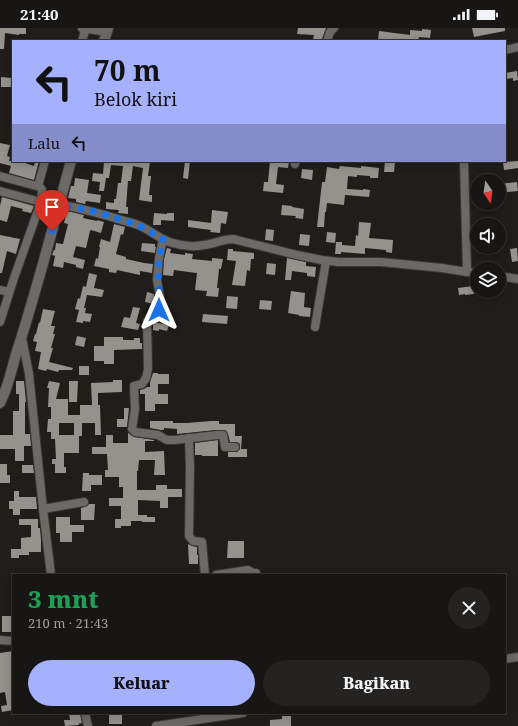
<!DOCTYPE html>
<html lang="id">
<head>
<meta charset="utf-8">
<style>
  body { margin:0; font-family:"Noto Serif",serif; background:#252322; color:#f1f3f6; height:100vh; display:flex; flex-direction:column; font-size:15px; white-space:nowrap }
  * { box-sizing:border-box; margin:0 }
  p { font-size:13px; color:#9f9fa0 }
  .icon { flex:none; width:22px; height:22px; fill:none; stroke:currentColor; stroke-width:2; stroke-linecap:round; stroke-linejoin:round }
  .map { position:relative; flex:1; overflow:hidden }
  .side { position:absolute; left:12px; top:546px; width:494px; height:140px; display:flex; flex-direction:column; background:#181614; border-radius:0px; box-shadow:0 2px 10px #0003,0 0 0 1px #363534 }
  .side>* { flex:none }
  .banner { position:absolute; left:12px; top:12px; width:494px; height:122px; border-radius:0px; box-shadow:0 2px 10px #0003,0 0 0 1px #363534; background:#a5b1fc; color:#111; overflow:hidden }
  .needle { width:26px; rotate:167deg }
  .fabs { position:absolute; left:470px; top:146px; display:grid; gap:8px }
  .fabs a { display:grid; place-items:center; width:36px; height:36px; border-radius:50%; background:#181614; box-shadow:0 2px 10px #0003,0 0 0 1px #363534; font-size:20px }
  .pin { position:absolute; display:grid; place-items:center; width:34px; height:34px; color:#fff; margin:-41px -17px; border-radius:50% 50% 50% 0; rotate:-45deg; box-shadow:0 0 4px #0007 }
  .pin .icon { rotate:45deg }
  .me { position:absolute; width:44px; margin:-22px; rotate:0deg; stroke-linejoin:round; filter:drop-shadow(0 0 3px #0008) }
  .turn { display:flex; align-items:center; gap:14px; height:84px; padding:0 16px; font-size:18px }
  .turn .icon { width:52px; height:52px; stroke-width:2.5 }
  .turn b { display:block; font-size:28px; line-height:34px }
  .then { display:flex; align-items:center; height:38px; padding:0 16px; background:#0003; gap:8px; font-size:15px }
  .round { display:grid; place-items:center; flex:none; width:42px; height:42px; border-radius:21px; background:#252322 }
  .head { display:flex; align-items:center; justify-content:space-between; height:68px; padding:0 16px }
  h1 { font-size:24px; font-weight:800; line-height:30px; color:#1e9e55 }
  .action { display:flex; gap:8px; margin-top:auto; padding:8px 16px }
  .action a { flex:1; height:46px; border-radius:24px; background:#a5b1fc; color:#111; font-size:16px; font-weight:800; line-height:46px; text-align:center }
  .action a+a { background:#252322; color:#f1f3f6 }
  .status { display:flex; justify-content:space-between; align-items:center; height:28px; padding:0 20px; background:#181614; direction:ltr }
  .status svg { height:11px; fill:currentColor }
  .map>svg:first-child { display:block }
</style>
</head>
<body>
<div class="status"><b>21:40</b><svg viewBox="0 0 49 12"><path d="M0 12V9h3v3zM5 12V6h3v6zM10 12V3h3v9zM15 12V0h3v12zM26 1h20v11H26zM47 4h2v5h-2z"/></svg></div>
<div class="map">
<svg width="518" height="698" viewBox="0 0 518 698">
  <rect width="100%" height="100%" fill="#201d1b"/>
  <g fill="#95928e" fill-rule="evenodd">
    <path d="M0 0H26V6H19V7L5 5 4 21H0Z"/>
    <path d="M298 0H326L322 11H318V12H313L314 7 297 6Z"/>
    <path d="M472 0H505V3L474 9Z"/>
    <path d="M422 1 431 2 430 10 419 9 418 13 388 12V13H378L379 3 410 7V2L422 3Z"/>
    <path d="M517 43 518 52 513 53V50L505 51V45Z"/>
    <path d="M1 49 12 50 11 59H1Z"/>
    <path d="M0 115 10 117 7 128 10 129 9 133H19L34 138 35 133H39L34 152 9 145 11 138 0 135Z"/>
    <path d="M104 133H140L150 134 148 148H151L149 167H152V174L139 172 143 140 133 138 131 153H128L126 179H128V186L118 185 119 182 106 181V174L114 175V171H116L118 155H121L123 138 111 137 109 150H106L104 163H99L100 154 92 153 93 145 103 146Z"/>
    <path d="M185 133H190L188 151 183 150Z"/>
    <path d="M270 133H289L288 140 278 139 276 156 284 157 283 165 263 163 264 154H268Z"/>
    <path d="M385 133 395 134 394 144H384Z"/>
    <path d="M518 133V140L504 142 503 134Z"/>
    <path d="M340 138 361 140V138L379 140 378 150H370V148L357 147V149L348 148 347 161 363 162V161L370 162 369 169 345 167 344 177 327 175 326 184H325L324 199H317L322 154H325L327 139 339 141Z"/>
    <path d="M302 141 313 142 312 152 301 150Z"/>
    <path d="M75 150 89 152 87 165 101 167 100 175 86 173 85 176 76 174V171L68 170 71 158H74Z"/>
    <path d="M517 154 518 163 499 165V156Z"/>
    <path d="M2 169 34 178 31 185 22 183 23 181 11 178 7 194 0 192V178Z"/>
    <path d="M282 177 292 178V179L304 181 303 191 295 190 296 188 281 187Z"/>
    <path d="M212 182 228 184 226 196 221 195 220 205 210 204 211 202 188 199V192L211 195Z"/>
    <path d="M67 183 84 187 83 190 97 193V192L104 194 101 205 91 202 90 203 86 220 76 218 73 229 85 232 83 241 76 239V237L64 234 63 240 53 238 55 228 52 227 54 222H55L56 215 63 216 68 196 64 195Z"/>
    <path d="M154 185 167 186V185H174V193L161 192V197H153Z"/>
    <path d="M359 194 371 195 369 210 393 212 392 225 386 224V222L365 220V226L341 224V226H335L336 214H342V217L355 218 356 207 358 208Z"/>
    <path d="M114 196 125 199 123 207 121 206 116 226 126 229V231L144 235 153 236 152 245 140 243V247L117 242 116 245 109 244V241L94 238 96 230 98 231 100 219H99L101 211 110 214Z"/>
    <path d="M266 201 274 202 273 213 265 212Z"/>
    <path d="M327 204 336 205 335 215 326 214Z"/>
    <path d="M300 206 310 207 309 218 299 217Z"/>
    <path d="M0 207 20 211 16 226 7 223 2 245H0Z"/>
    <path d="M142 215 155 216V219H156L155 225 141 223Z"/>
    <path d="M167 220 171 221 170 225 185 227V225L193 226 192 231 212 233V230L223 231 221 241H219L217 260H219L218 269 206 268 207 263 195 262 197 245H196L174 242 173 248 163 247 164 231Z"/>
    <path d="M517 220 518 233 512 234 510 221Z"/>
    <path d="M228 221H233V223L254 225V231H251L250 243 247 242 245 258 232 257 236 233 227 232Z"/>
    <path d="M287 230 306 234V238L316 239 315 249 307 248V245L292 243 291 252H285Z"/>
    <path d="M267 235 276 236 275 247 266 246Z"/>
    <path d="M89 245 97 247 94 260 104 262 102 269 87 267 84 280H86L85 285 92 286 90 294 83 293V295L76 294 79 282 75 281 78 270 80 271 83 258 86 259Z"/>
    <path d="M473 258 474 266 465 267V266L459 267 458 260Z"/>
    <path d="M291 263 305 265 304 279 311 280 310 289 299 288V287L288 285Z"/>
    <path d="M147 264 154 266V276L145 274Z"/>
    <path d="M227 268 238 269 237 281 226 280Z"/>
    <path d="M260 272 272 273 271 282 259 281Z"/>
    <path d="M133 279 140 280 136 295 140 296 138 302 121 299 124 289 130 290Z"/>
    <path d="M43 281 55 283 51 298H55L53 306H55L51 320H53L49 334 73 340 72 342H59L58 344 47 341 46 343 38 341 41 324 35 323 37 314 33 313 35 306H36L39 294 40 295Z"/>
    <path d="M203 286 228 288 227 296 202 294Z"/>
    <path d="M154 294 169 297 167 303 159 301V303L153 302V295Z"/>
    <path d="M77 308 86 310 84 319 75 317Z"/>
    <path d="M104 309H123V312H134V310H140V315H142V321L114 322V336H104V333H94V318H104Z"/>
    <rect x="79" y="338" width="10" height="9"/>
    <path d="M153 345H158V346H169V356H158V366H168V376H155V383H145V366H140V362L144 361 147 359H150V354Z"/>
    <path d="M113 352H122V364L98 365V377H100L101 407H95V395H82V408H79V425H64V439H66V445H55V436H52V431H56L55 411H51V404H47L48 391H51V379H48L49 360H47L49 353 60 355 56 371H68V387H80V377H92L91 355 113 354ZM59 395H74V407H59Z"/>
    <path d="M16 353H24L26 374H25V406H30L31 418H24V433H15V421H0V407H13V383H19V366H16Z"/>
    <path d="M69 353H78L77 374H69Z"/>
    <path d="M124 380H129L127 399H117V391H124Z"/>
    <path d="M150 393H173V395H187L211 393H219V396H235V408H242L241 421H247V429H228V424H237L240 421V416L237 414H230L228 406 225 402H216L177 406V401L164 400V402H161L150 400Z"/>
    <path d="M128 405 134 409 154 412V413H145V424L164 423 165 447H154L155 432H139L138 443H137V462H156V457H167V461H182V469H168V480H160V473L138 472V487H147V489H155V494H142V493H131V498H121V500H115V491H121V478H109V470H123V459H119V449H105V442H108L107 426H92V419H106V407H113V415H128Z"/>
    <path d="M218 412V428H202V427H195V415Z"/>
    <path d="M0 436H7V447H10V455H0Z"/>
    <path d="M22 437H33L34 445H22Z"/>
    <path d="M83 445H89V447H102V457H91V463H82Z"/>
    <path d="M14 463H19V469H36L37 481H20V487H13V481H9V473H14Z"/>
    <path d="M89 476H95L94 492H81V480L87 478Z"/>
    <path d="M56 489H70V497H84V504H72V514H60V505H56Z"/>
    <path d="M19 491H38V500H40L41 512V524H29V527H19V530H11V521H21V510L31 509V497H19Z"/>
    <path d="M228 513H244V530H227Z"/>
    <path d="M188 516 192 518 197 519V527H198V536H189Z"/>
    <rect x="2" y="588" width="11" height="16"/>
    <path d="M13 623V635H11L13 647V682L2 684 1 678 7 677 5 664 0 665V625Z"/>
    <path d="M69 685H80L82 695 78 696 79 697 65 698 64 692H70Z"/>
    <rect x="109" y="687" width="13" height="9"/>
    <path d="M282 688H291V698H270V692L282 691Z"/>
  </g>
  <g fill="none" stroke-linecap="round" stroke-linejoin="round">
    <defs>
      <g id="minor">
        <path d="M82 0 107 4"/>
        <path d="M82 13 86 0"/>
        <path d="M327 13 330 4 334 0"/>
        <path d="M505 22 518 19"/>
        <path d="M464 133 467 244"/>
        <path d="M295 136 296 133"/>
        <path d="M0 148 40 159 42 162 41 174C66 176 91 183 115 190 123 193 131 194 138 197 151 202 160 212 173 215 182 218 194 219 204 217 214 216 223 211 233 211L297 227 322 232 338 234H381L442 240 467 244 477 245"/>
        <path d="M38 158 45 133"/>
        <path d="M0 163 41 174 14 250 0 294"/>
        <path d="M163 211 159 230 157 252 160 269 159 282 147 293 148 341 146 350 142 356 134 358 135 381 132 401 135 404 158 407 165 411 167 412H175L217 407H223L225 419H235"/>
        <path d="M499 248 518 251"/>
        <path d="M0 262 9 264"/>
        <path d="M315 299 326 233"/>
        <path d="M22 310 29 346 43 481 51 547"/>
        <path d="M189 410 190 439 189 508 193 513 202 514 205 547"/>
        <path d="M43 481 84 474"/>
        <path d="M216 547 248 542 253 545H256"/>
        <path d="M0 612 13 613"/>
        <path d="M505 631 518 629"/>
        <path d="M85 685 88 698"/>
        <path d="M156 698 243 685"/>
      </g>
      <g id="secondary">
        <path d="M104 13 108 0"/>
        <path d="M0 375C9 358 12 338 18 320 38 258 54 195 71 133"/>
      </g>
    </defs>
    <use href="#minor" stroke="#3a3836" stroke-width="10"/>
    <use href="#secondary" stroke="#3a3836" stroke-width="12"/>
    <use href="#minor" stroke="#6d6966" stroke-width="8"/>
    <use href="#secondary" stroke="#6d6966" stroke-width="10"/>
  </g>
  <g fill="none" stroke-linecap="round" stroke-linejoin="round">
    <path stroke="#1a73e8" stroke-width="7" stroke-dasharray="0 12.6" d="M52 203 59 176 97 184 132 195 140 198 163 211 159 230 158 252 160 269 159 282"/>
  </g>
</svg>
<div class="fabs">
<a><svg class="needle" viewBox="-14 -14 28 28"><path d="M0-13l5 13h-10z" fill="#e53935"/><path d="M0 13l5-13h-10z" fill="#9f9fa0"/></svg></a>
<a><svg class="icon" aria-label="sound" viewBox="0 0 24 24"><path d="M4 9h4l5-4v14l-5-4H4zM17 9q2 3 0 6"/></svg></a>
<a><svg class="icon" aria-label="layers" viewBox="0 0 24 24"><path d="M12 4l9 5-9 5-9-5zM3 14l9 5 9-5"/></svg></a>
</div>
<div class="pin" style="left:52px;top:203px;background:#d93025"><svg class="icon" aria-label="arrive" viewBox="0 0 24 24"><path d="M6 21V4h12l-3 4 3 4H6"/></svg></div>
<svg class="me" style="left:159px;top:282px" viewBox="-20 -20 40 40"><path d="M0-17L14 15 0 8-14 15z" fill="#1a73e8" stroke="#fff" stroke-width="4"/></svg>
<div class="banner">
<div class="turn"><svg class="icon" aria-label="left" viewBox="0 0 24 24"><path d="M17 20v-9H6M10 6l-5 5 5 5"/></svg><div><b>70 m</b>Belok kiri</div></div>
<div class="then">Lalu<svg class="icon" aria-label="left" viewBox="0 0 24 24"><path d="M17 20v-9H6M10 6l-5 5 5 5"/></svg></div>
</div>
<section class="side">
<div class="head"><div><h1>3 mnt</h1><p>210 m · 21:43</p></div><a class="round"><svg class="icon" aria-label="close" viewBox="0 0 24 24"><path d="M6 6l12 12M18 6L6 18"/></svg></a></div>
<div class="action"><a>Keluar</a><a>Bagikan</a></div>
</section>
</div>
</body>
</html>
